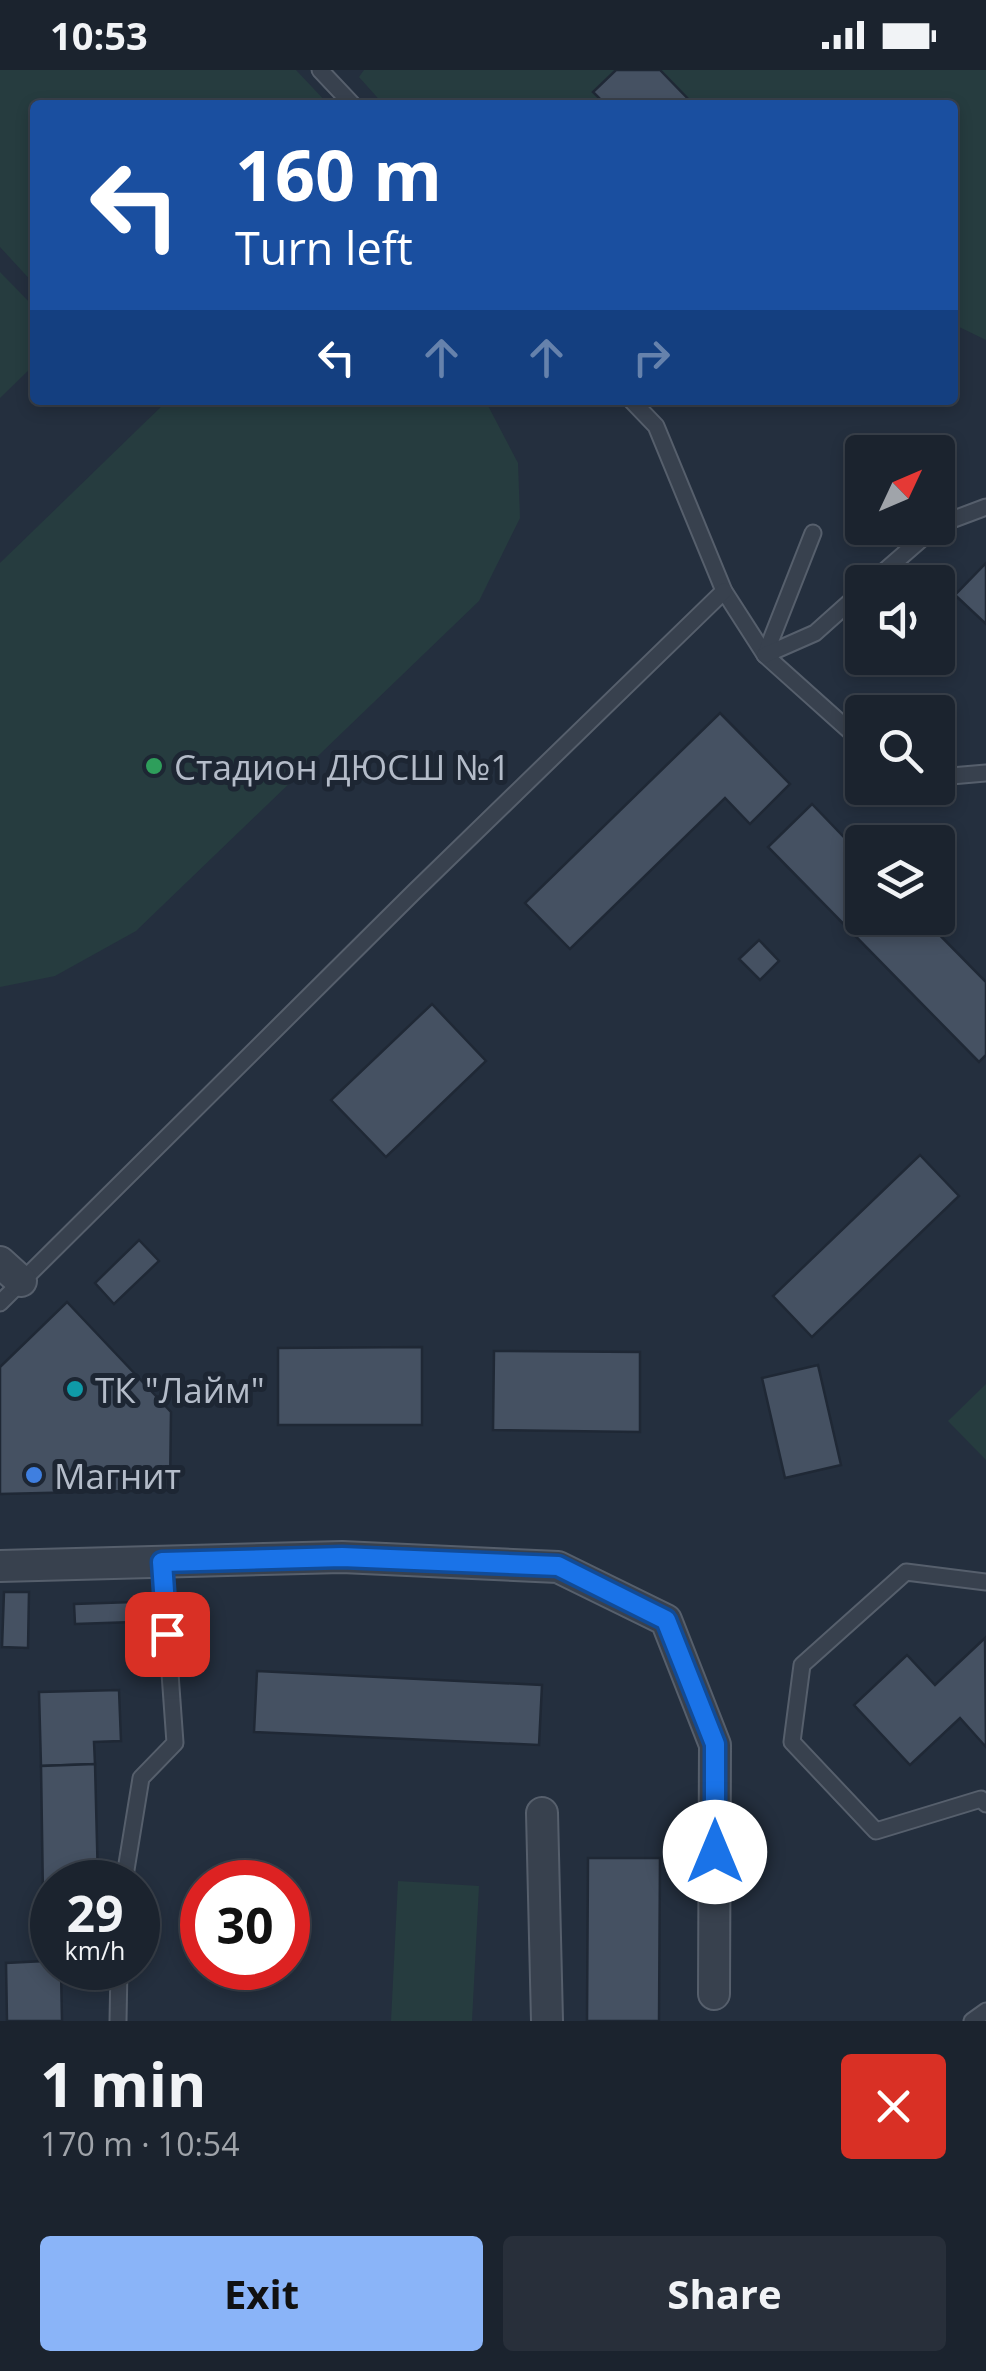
<!DOCTYPE html>
<html lang="en">
<head>
<meta charset="utf-8">
<style>
  body { margin:0; font-family:"Open Sans",sans-serif; background:#282f3a; color:#f1f3f6; height:100vh; display:flex; flex-direction:column; font-size:38px; white-space:nowrap }
  * { box-sizing:border-box; margin:0 }
  p { font-size:32px; color:#a0a4aa }
  .icon { flex:none; width:55px; height:55px; fill:none; stroke:currentColor; stroke-width:2; stroke-linecap:round; stroke-linejoin:round }
  .map { position:relative; height:1951px; overflow:hidden }
  .drawer { display:flex; flex-direction:column; background:#1b232e; flex:1 }
  .drawer>* { flex:none }
  .guide { position:absolute; left:30px; top:30px; width:928px; height:305px; border-radius:10px; box-shadow:0 5px 15px #0003,0 0 0 2px #39404a; background:#1a4fa0; color:#fff; overflow:hidden }
  .needle { width:65px; rotate:46deg }
  .fabs { position:absolute; left:845px; top:365px; display:grid; gap:20px }
  .fabs a { display:grid; place-items:center; width:110px; height:110px; border-radius:10px; background:#1b232e; box-shadow:0 5px 15px #0003,0 0 0 2px #39404a; font-size:50px }
  .speed { position:absolute; left:30px; top:1790px; display:flex; gap:20px; font-size:50px; font-weight:700; text-align:center }
  .speed>* { display:grid; place-content:center; width:130px; height:130px; border-radius:50%; background:#1b232e; box-shadow:0 5px 15px #0003,0 0 0 2px #39404a; line-height:1 }
  .speed small { font-size:25px; font-weight:400 }
  .speed .limit { border:15px solid #d22; background:#fff; color:#111 }
  .pin { position:absolute; display:grid; place-items:center; width:85px; height:85px; color:#fff; margin:-42px; border-radius:20px; box-shadow:0 5px 15px #0006 }
  .me { position:absolute; width:110px; margin:-55px; rotate:0deg; stroke-linejoin:round; filter:drop-shadow(0 0 8px #0008) }
  .turn { display:flex; align-items:center; gap:35px; height:210px; padding:0 40px; font-size:45px }
  .turn .icon { width:130px; height:130px; stroke-width:2.5 }
  .turn b { display:block; font-size:70px; line-height:85px }
  .lanes { display:flex; align-items:center; height:95px; padding:0 40px; background:#0003; justify-content:center; gap:50px; direction:ltr }
  .lanes .off { opacity:.35 }
  .round { display:grid; place-items:center; flex:none; width:105px; height:105px; border-radius:10px; background:#282f3a }
  .headline { display:flex; align-items:center; justify-content:space-between; height:170px; padding:0 40px }
  h1 { font-size:60px; font-weight:700; line-height:75px }
  .cta { display:flex; gap:20px; margin-top:auto; padding:20px 40px }
  .cta a { flex:1; height:115px; border-radius:10px; background:#8ab4f8; color:#111; font-size:40px; font-weight:700; line-height:115px; text-align:center }
  .cta a+a { background:#282f3a; color:#f1f3f6 }
  .status { display:flex; justify-content:space-between; align-items:center; height:70px; padding:0 50px; background:#1b232e; direction:ltr }
  .status svg { height:28px; fill:currentColor }
  .map>svg:first-child { display:block }
</style>
</head>
<body>
<div class="status"><b>10:53</b><svg viewBox="0 0 49 12"><path d="M0 12V9h3v3zM5 12V6h3v6zM10 12V3h3v9zM15 12V0h3v12zM26 1h20v11H26zM47 4h2v5h-2z"/></svg></div>
<div class="map">
<svg width="986" height="1951" viewBox="0 0 986 1951">
  <rect width="100%" height="100%" fill="#242f3e"/>
  <g fill="#263c3f">
    <path d="M0 0H296L329 35H35V215L0 177Z"/>
    <path d="M364 0H986V270L953 254 952 35H384L359 7Z"/>
    <path d="M0 202 35 238V294L0 328Z"/>
    <path d="M168 330H485L518 393 520 448 479 531 136 861 55 906 0 917V493Z"/>
    <path d="M986 1314V1390L948 1351Z"/>
    <path d="M398 1811 479 1816 472 1951H391Z"/>
  </g>
  <g fill="#455162" stroke="#1f2835" stroke-width="2.5">
    <path d="M616 0H660L694 35H606L593 22Z"/>
    <path d="M986 493V554L955 525Z"/>
    <path d="M720 643 790 714 750 754 725 728 570 879 525 833Z"/>
    <path d="M812 734 862 786V848H923L986 912V985L979 992 768 777Z"/>
    <path d="M759 870 779 891 760 910 739 889Z"/>
    <path d="M432 934 486 991 386 1087 331 1030Z"/>
    <path d="M920 1085 959 1126 812 1267 773 1226Z"/>
    <path d="M139 1170 159 1191 114 1234 95 1213Z"/>
    <path d="M67 1232 171 1342 170 1420 0 1424V1297Z"/>
    <path d="M422 1277V1355H278V1278Z"/>
    <path d="M494 1281 640 1282V1362L493 1360Z"/>
    <path d="M818 1295 841 1395 785 1408 762 1308Z"/>
    <path d="M4 1522H29L28 1578 2 1577Z"/>
    <path d="M133 1532 134 1552 75 1554 74 1534Z"/>
    <path d="M985 1568 986 1677 960 1648 910 1695 854 1635 907 1585 935 1615Z"/>
    <path d="M257 1601 542 1615 539 1675 254 1662Z"/>
    <path d="M119 1620 121 1671 94 1672 95 1694 41 1696 39 1622Z"/>
    <path d="M95 1694 98 1812H52V1898H100V1901L61 1900 62 1951H7L6 1893 44 1891 41 1696Z"/>
    <path d="M588 1788H660L659 1951H587Z"/>
  </g>
  <g fill="none" stroke-linecap="round" stroke-linejoin="round">
    <defs>
      <g id="lane">
        <path d="M320 0 353 35"/>
        <path d="M631 330 656 356 724 521 765 585 852 663 862 667"/>
        <path d="M938 455 986 437"/>
        <path d="M872 512 934 458"/>
        <path d="M765 585 813 463"/>
        <path d="M765 585 815 563 862 521"/>
        <path d="M938 700 951 706 986 703"/>
        <path d="M0 1233 414 822 724 521"/>
        <path d="M986 1512 906 1502 802 1595 792 1672 876 1761 981 1729 986 1734"/>
        <path d="M124 1812 141 1708 175 1673 162 1492"/>
        <path d="M118 1951 119 1898"/>
        <path d="M972 1951 986 1941"/>
      </g>
      <g id="street">
        <path d="M0 1192 21 1211"/>
        <path d="M0 1496 342 1487 558 1497 666 1550 715 1675 714 1924"/>
        <path d="M542 1743 547 1951"/>
      </g>
    </defs>
    <use href="#lane" stroke="#565f6c" stroke-width="19"/>
    <use href="#street" stroke="#565f6c" stroke-width="34"/>
    <use href="#lane" stroke="#38414e" stroke-width="15"/>
    <use href="#street" stroke="#38414e" stroke-width="30"/>
  </g>
  <g fill="none" stroke-linecap="round" stroke-linejoin="round">
    <defs>
      <path id="route" d="M167 1564 162 1492 342 1487 558 1496 666 1550 715 1674V1782"/>
    </defs>
    <use href="#route" stroke="#114b97" stroke-width="25"/>
    <use href="#route" stroke="#1a73e8" stroke-width="18"/>
  </g>
  <circle fill="#2e9e5b" stroke="#1d2633" stroke-width="4" cx="154" cy="696" r="10"/>
  <circle fill="#0f9aa8" stroke="#1d2633" stroke-width="4" cx="75" cy="1319" r="10"/>
  <circle fill="#3f7fe0" stroke="#1d2633" stroke-width="4" cx="34" cy="1405" r="10"/>
  <g text-anchor="middle" dominant-baseline="central" stroke-width="10" stroke-linejoin="round" paint-order="stroke">
    <g font-size="35" fill="#b4bcc9" stroke="#1d2633" text-anchor="start">
      <text x="174" y="696">Стадион ДЮСШ №1</text>
      <text x="95" y="1319">ТК "Лайм"</text>
      <text x="54" y="1405">Магнит</text>
    </g>
  </g>
</svg>
<div class="fabs">
<a><svg class="needle" viewBox="-14 -14 28 28"><path d="M0-13l5 13h-10z" fill="#e53935"/><path d="M0 13l5-13h-10z" fill="#a0a4aa"/></svg></a>
<a><svg class="icon" aria-label="sound" viewBox="0 0 24 24"><path d="M4 9h4l5-4v14l-5-4H4zM17 9q2 3 0 6"/></svg></a>
<a><svg class="icon" aria-label="search" viewBox="0 0 24 24"><circle cx="10" cy="10" r="6"/><path d="M15 15l6 6"/></svg></a>
<a><svg class="icon" aria-label="layers" viewBox="0 0 24 24"><path d="M12 4l9 5-9 5-9-5zM3 14l9 5 9-5"/></svg></a>
</div>
<div class="speed"><div>29<small>km/h</small></div><div class="limit">30</div></div>
<div class="pin" style="left:167px;top:1564px;background:#d93025"><svg class="icon" aria-label="arrive" viewBox="0 0 24 24"><path d="M6 21V4h12l-3 4 3 4H6"/></svg></div>
<svg class="me" style="left:715px;top:1782px" viewBox="-20 -20 40 40"><circle r="19" fill="#fff"/><path d="M0-13L10 11 0 6-10 11z" fill="#1a73e8"/></svg>
<div class="guide">
<div class="turn"><svg class="icon" aria-label="left" viewBox="0 0 24 24"><path d="M17 20v-9H6M10 6l-5 5 5 5"/></svg><div><b>160 m</b>Turn left</div></div>
<div class="lanes"><svg class="icon" aria-label="left" viewBox="0 0 24 24"><path d="M17 20v-9H6M10 6l-5 5 5 5"/></svg><svg class="icon off" aria-label="ahead" viewBox="0 0 24 24"><path d="M12 20V5M6 11l6-6 6 6"/></svg><svg class="icon off" aria-label="ahead" viewBox="0 0 24 24"><path d="M12 20V5M6 11l6-6 6 6"/></svg><svg class="icon off" aria-label="right" viewBox="0 0 24 24"><path d="M7 20v-9h11M14 6l5 5-5 5"/></svg></div>
</div>
</div>
<section class="drawer">
<div class="headline"><div><h1>1 min</h1><p>170 m · 10:54</p></div><a class="round" style="background:#d93025;color:#fff"><svg class="icon" aria-label="close" viewBox="0 0 24 24"><path d="M6 6l12 12M18 6L6 18"/></svg></a></div>
<div class="cta"><a>Exit</a><a>Share</a></div>
</section>
</body>
</html>
